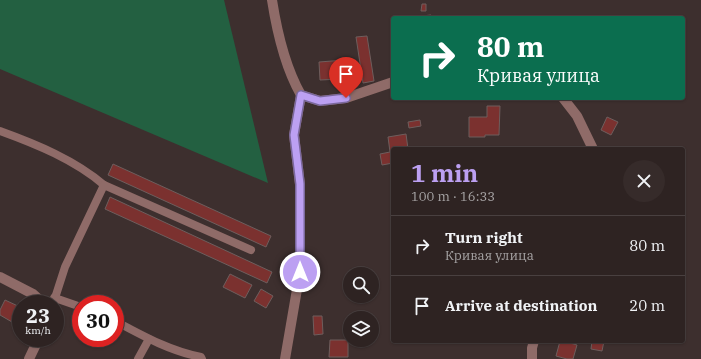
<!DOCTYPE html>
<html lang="en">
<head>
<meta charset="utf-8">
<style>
  body { margin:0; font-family:"IBM Plex Serif",serif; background:#362b2a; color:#f1f3f6; height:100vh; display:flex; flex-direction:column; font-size:15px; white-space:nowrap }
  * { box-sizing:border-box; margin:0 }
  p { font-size:13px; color:#a7a4a5 }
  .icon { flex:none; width:22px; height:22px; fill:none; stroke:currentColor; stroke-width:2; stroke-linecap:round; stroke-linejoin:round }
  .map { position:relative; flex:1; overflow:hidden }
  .details { position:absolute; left:391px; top:147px; width:294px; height:196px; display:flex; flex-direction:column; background:#2e2322; border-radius:4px; box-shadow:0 1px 3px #0004,0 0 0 1px #494040 }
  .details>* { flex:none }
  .top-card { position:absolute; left:391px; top:16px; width:294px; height:84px; border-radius:4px; box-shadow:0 1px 3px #0004,0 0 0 1px #494040; background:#0b6e4f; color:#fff; overflow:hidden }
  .buttons { position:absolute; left:343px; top:267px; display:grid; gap:8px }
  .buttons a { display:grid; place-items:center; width:36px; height:36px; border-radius:50%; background:#2e2322; box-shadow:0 1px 3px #0004,0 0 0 1px #494040; font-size:20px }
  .speed { position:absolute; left:12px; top:295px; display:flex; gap:8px; font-size:20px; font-weight:700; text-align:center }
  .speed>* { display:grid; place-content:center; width:52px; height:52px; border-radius:50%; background:#2e2322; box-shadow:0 1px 3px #0004,0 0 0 1px #494040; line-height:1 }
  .speed small { font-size:10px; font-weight:400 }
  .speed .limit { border:6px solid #d22; background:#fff; color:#111 }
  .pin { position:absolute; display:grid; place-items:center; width:34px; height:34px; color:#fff; margin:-41px -17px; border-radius:50% 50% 50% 0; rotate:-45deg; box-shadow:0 0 4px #0007 }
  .pin .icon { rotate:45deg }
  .me { position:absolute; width:44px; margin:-22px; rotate:0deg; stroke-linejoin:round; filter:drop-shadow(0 0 3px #0008) }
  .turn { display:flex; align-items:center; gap:14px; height:84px; padding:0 20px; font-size:18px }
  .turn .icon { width:52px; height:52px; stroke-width:2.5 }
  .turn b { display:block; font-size:28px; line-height:34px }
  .round { display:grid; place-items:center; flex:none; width:42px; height:42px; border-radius:21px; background:#362b2a }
  .summary { display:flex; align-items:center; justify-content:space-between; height:68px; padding:0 20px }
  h1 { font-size:24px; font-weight:700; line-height:30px; color:#bca0f2 }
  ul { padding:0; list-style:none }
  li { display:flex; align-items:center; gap:12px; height:60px; padding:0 20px; border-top:1px solid #494040 }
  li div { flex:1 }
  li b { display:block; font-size:15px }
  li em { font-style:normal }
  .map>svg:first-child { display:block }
</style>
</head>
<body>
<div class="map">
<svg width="701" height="359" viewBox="0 0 701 359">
  <rect width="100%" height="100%" fill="#3d2f2e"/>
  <path fill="#236041" d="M0 0H224L268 183 0 69Z"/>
  <g fill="#7b312f" stroke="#6e5e5d">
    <path d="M422 4H426V11H421Z"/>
    <path d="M431 15V18H422V16Z"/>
    <path d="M367 36 374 81 363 83 356 37Z"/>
    <path d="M345 60 346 71H341V79L320 80 319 62Z"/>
    <path d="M487 106H500L499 135H485V137H469V117H487Z"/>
    <path d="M607 117 618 122 611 135 601 130Z"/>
    <path d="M420 120 421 126 409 128 408 122Z"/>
    <path d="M406 134 408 149H393V163L382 165 380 154 390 152 388 137Z"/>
    <path d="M113 164 271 236 266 247 108 175Z"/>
    <path d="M110 197 272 272 267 283 105 209Z"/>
    <path d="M230 274 252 285 245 298 223 287Z"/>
    <path d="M261 289 273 296 266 308 254 301Z"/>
    <path d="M5 300 20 307 12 322 0 315V310Z"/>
    <path d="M313 316H322L323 334 314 335Z"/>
    <path d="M330 340H348V357H329Z"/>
    <path d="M560 341H570V343L577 345 573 359H567L556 356Z"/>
    <path d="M592 341H604L602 351 591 349Z"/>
  </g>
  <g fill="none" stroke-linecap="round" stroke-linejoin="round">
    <g stroke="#8f6b68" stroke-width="8">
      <path d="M0 131C36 144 75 160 104 185"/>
      <path d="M81 307 55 298 65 267 104 185 251 250"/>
      <path d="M115 321C143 336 170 351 201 357L202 359"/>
      <path d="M138 359 149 339"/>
    </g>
    <g stroke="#8f6b68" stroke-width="10">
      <path d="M272 0C277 32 285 67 301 95L320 101 346 98 393 82"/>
      <path d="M563 98 577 116 593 149"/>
      <path d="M0 277 33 294 44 304"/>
      <path d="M53 304 55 298"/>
      <path d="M29 359 39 338"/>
      <path d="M285 359 300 272V185L294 135 301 95"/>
      <path d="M532 359V348L534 341"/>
    </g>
  </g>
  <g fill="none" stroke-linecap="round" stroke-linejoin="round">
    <defs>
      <path id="route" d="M300 272V184L294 135 301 95 320 101 346 98"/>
    </defs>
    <use href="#route" stroke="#7a689d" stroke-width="10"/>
    <use href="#route" stroke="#bca0f2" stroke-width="7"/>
  </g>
</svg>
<div class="buttons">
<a><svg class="icon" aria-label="search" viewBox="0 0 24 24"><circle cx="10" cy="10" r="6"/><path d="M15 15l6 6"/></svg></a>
<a><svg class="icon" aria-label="layers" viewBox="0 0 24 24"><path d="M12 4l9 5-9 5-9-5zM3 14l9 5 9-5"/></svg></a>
</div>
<div class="speed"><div>23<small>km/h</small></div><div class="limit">30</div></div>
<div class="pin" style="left:346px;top:98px;background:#d93025"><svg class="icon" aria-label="arrive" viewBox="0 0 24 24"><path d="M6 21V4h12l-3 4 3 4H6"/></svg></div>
<svg class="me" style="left:300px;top:272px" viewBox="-20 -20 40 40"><circle r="17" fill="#bca0f2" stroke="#fff" stroke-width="3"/><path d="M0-11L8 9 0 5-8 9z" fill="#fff"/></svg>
<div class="top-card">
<div class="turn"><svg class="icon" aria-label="right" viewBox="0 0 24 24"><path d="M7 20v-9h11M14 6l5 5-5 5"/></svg><div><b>80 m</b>Кривая улица</div></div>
</div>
<section class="details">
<div class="summary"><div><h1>1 min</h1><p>100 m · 16:33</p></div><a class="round"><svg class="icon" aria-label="close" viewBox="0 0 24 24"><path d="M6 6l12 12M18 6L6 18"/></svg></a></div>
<ul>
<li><svg class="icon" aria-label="right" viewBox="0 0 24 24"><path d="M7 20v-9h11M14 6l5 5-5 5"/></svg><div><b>Turn right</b><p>Кривая улица</p></div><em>80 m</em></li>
<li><svg class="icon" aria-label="arrive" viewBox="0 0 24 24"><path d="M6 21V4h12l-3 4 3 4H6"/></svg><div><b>Arrive at destination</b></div><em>20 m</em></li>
</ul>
</section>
</div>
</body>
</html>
